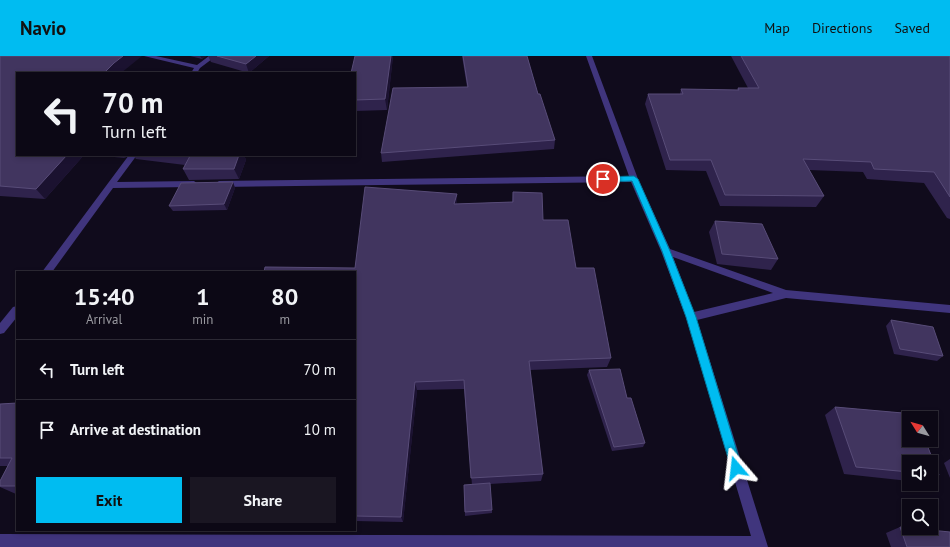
<!DOCTYPE html>
<html lang="en">
<head>
<meta charset="utf-8">
<style>
  body { margin:0; font-family:"PT Sans",sans-serif; background:#1a1622; color:#f1f3f6; height:100vh; display:flex; flex-direction:column; font-size:15px; white-space:nowrap }
  * { box-sizing:border-box; margin:0 }
  p { font-size:13px; color:#9a9aa0 }
  .icon { flex:none; width:22px; height:22px; fill:none; stroke:currentColor; stroke-width:2; stroke-linecap:round; stroke-linejoin:round }
  .map { position:relative; flex:1; overflow:hidden }
  .panel { position:absolute; left:16px; top:215px; width:340px; height:260px; display:flex; flex-direction:column; background:#0c0815; border-radius:0px; box-shadow:0 2px 6px #0003,0 0 0 1px #2c2934 }
  .panel>* { flex:none }
  .guide { position:absolute; left:16px; top:16px; width:340px; height:84px; border-radius:0px; box-shadow:0 2px 6px #0003,0 0 0 1px #2c2934; background:#0c0815; color:#f1f3f6; overflow:hidden }
  .needle { width:26px; rotate:307deg }
  .tools { position:absolute; left:902px; top:355px; display:grid; gap:8px }
  .tools a { display:grid; place-items:center; width:36px; height:36px; border-radius:0px; background:#0c0815; box-shadow:0 2px 6px #0003,0 0 0 1px #2c2934; font-size:20px }
  .pin { position:absolute; display:grid; place-items:center; width:34px; height:34px; color:#fff; margin:-17px; border:2px solid #fff; border-radius:50%; box-shadow:0 1px 4px #0007 }
  .me { position:absolute; width:44px; margin:-22px; rotate:343deg; stroke-linejoin:round; filter:drop-shadow(0 0 3px #0008) }
  .turn { display:flex; align-items:center; gap:14px; height:84px; padding:0 20px; font-size:18px }
  .turn .icon { width:52px; height:52px; stroke-width:2.5 }
  .turn b { display:block; font-size:28px; line-height:34px }
  .eta { display:flex; justify-content:space-evenly; align-items:center; height:68px; text-align:center }
  .eta b { font-size:24px; font-weight:600; line-height:28px }
  .button { display:flex; gap:8px; margin-top:auto; padding:8px 20px }
  .button a { flex:1; height:46px; border-radius:0px; background:#00bcf1; color:#111; font-size:16px; font-weight:600; line-height:46px; text-align:center }
  .button a+a { background:#1a1622; color:#f1f3f6 }
  ul { padding:0; list-style:none }
  li { display:flex; align-items:center; gap:12px; height:60px; padding:0 20px; border-top:1px solid #2c2934 }
  li div { flex:1 }
  li b { display:block; font-size:15px }
  li em { font-style:normal }
  header { display:flex; align-items:center; gap:24px; box-sizing:border-box; height:56px; padding:0 20px; background:#00bcf1; color:#111 }
  header strong { font-size:19px }
  nav { display:flex; gap:22px; margin-inline-start:auto; font-size:14px }
  .map>svg:first-child { display:block }
</style>
</head>
<body>
<header>
<strong>Navio</strong>
<nav><a>Map</a><a>Directions</a><a>Saved</a></nav>
</header>
<div class="map">
<svg width="950" height="491" viewBox="0 0 950 491">
  <rect width="100%" height="100%" fill="#100b1c"/>
  <g fill="none" stroke-linecap="round" stroke-linejoin="round">
    <g fill="#40357d" fill-rule="evenodd">
      <path d="M144 0H156L197 9 209 0H216L200 12 197 17H191L194 12Z"/>
      <path d="M586 0H592L638 123 670 193 786 234 950 249V257L786 242 697 264 768 491H0V478L751 480 686 261 661 195 631 126 219 131 215 128 219 125 629 120ZM673 201 773 237 694 256Z"/>
      <path d="M129 99H137L117 126 194 125 198 128 194 131 113 132 52 216H42Z"/>
      <path d="M17 250V261L4 277 0 278V267L13 251Z"/>
    </g>
  </g>
  <g fill="#2f234c">
    <path d="M0 0 17 99H84L45 143 0 140Z"/>
    <path d="M190 0H206L202 3Z"/>
    <path d="M208 0H269L249 17 211 6Z"/>
    <path d="M355 0H393L387 54 355 55Z"/>
    <path d="M462 0H527L538 38 555 84 554 93 382 106 381 97 467 31Z"/>
    <path d="M731 0H950V163L947 162 924 127 867 123 863 116 809 114 824 140 816 151 720 150 706 115 666 114 645 48 648 38H680L681 33 737 34 738 32H748Z"/>
    <path d="M93 99H128L125 102Z"/>
    <path d="M133 99H244L246 104 239 123 189 124 183 113 185 109 136 103Z"/>
    <path d="M233 126 235 132 227 154 173 155 169 150Z"/>
    <path d="M513 136 543 164 576 212 611 302 607 311 530 314 543 418 541 425 490 428 492 454V457L465 460 464 429H472L464 333 417 334 403 466 355 465V212L457 138V148L512 146Z"/>
    <path d="M715 165 778 203 771 214 717 208 709 176Z"/>
    <path d="M891 264 943 300 937 305 894 298 886 270Z"/>
    <path d="M589 314 627 342 645 387 643 391 612 395 587 319Z"/>
    <path d="M17 347V438H16L0 431V425L8 410H0V348Z"/>
    <path d="M835 351 914 358 915 362H909V384H925L939 419 931 423V406H909V425L844 418 825 359Z"/>
    <path d="M950 403V422L944 407Z"/>
    <path d="M900 471 950 491H891L886 477Z"/>
  </g>
  <g fill="#1b1230">
    <path d="M123 0H142L121 17H104L114 7Z"/>
    <path d="M200 0H206L202 3Z"/>
    <path d="M256 0H269L249 17 246 8Z"/>
    <path d="M391 0H393L387 54 385 43Z"/>
    <path d="M67 99H84L45 143 36 133Z"/>
    <path d="M123 99H128L125 102Z"/>
    <path d="M239 99H244L246 104 239 123 234 113Z"/>
    <path d="M233 126 235 132 227 154 224 148Z"/>
    <path d="M457 138V148H454Z"/>
    <path d="M415 326 417 334 403 466 401 461Z"/>
  </g>
  <g fill="#41355f" stroke="#584c78">
    <path d="M0 0H123L114 7 104 17H17V99H67L36 133 0 130Z"/>
    <path d="M217 0H256L246 8Z"/>
    <path d="M355 0H391L385 43 355 44V17H351Z"/>
    <path d="M463 0H527L538 38H540L555 84 381 97 393 32 468 31Z"/>
    <path d="M741 0H950V141L934 116 874 113 871 106 803 103 824 140 725 139 711 104H670L648 38H683L681 33 739 34 738 32H759Z"/>
    <path d="M181 99H239L234 113H183L190 100Z"/>
    <path d="M233 126 224 148 169 150 181 127Z"/>
    <path d="M365 131 457 138 454 148 513 146V136L542 137 543 164H568L576 212H594L611 302 529 305 543 418 471 422 464 324 415 326 401 461 355 460V216H264L265 211 355 212Z"/>
    <path d="M715 165 762 168 778 203 722 198Z"/>
    <path d="M891 264 933 271 943 300 900 293Z"/>
    <path d="M620 313 627 342H631L645 387 614 391 589 314Z"/>
    <path d="M17 347V430H0V425L12 402H0V348Z"/>
    <path d="M835 351 914 358 915 362H909V384H925L939 419 931 418V406H909V416L856 411Z"/>
    <path d="M490 427 492 454 465 456 464 429Z"/>
    <path d="M900 471 950 476V491H907Z"/>
  </g>
  <path fill="#00bcf1" stroke="#007a9d" d="M634 120 638 123 670 195 696 261 742 412 740 415 736 417 733 415 731 412 686 261 662 195 632 125 603 126 599 123 603 121Z"/>
</svg>
<div class="tools">
<a><svg class="needle" viewBox="-14 -14 28 28"><path d="M0-13l5 13h-10z" fill="#e53935"/><path d="M0 13l5-13h-10z" fill="#9a9aa0"/></svg></a>
<a><svg class="icon" aria-label="sound" viewBox="0 0 24 24"><path d="M4 9h4l5-4v14l-5-4H4zM17 9q2 3 0 6"/></svg></a>
<a><svg class="icon" aria-label="search" viewBox="0 0 24 24"><circle cx="10" cy="10" r="6"/><path d="M15 15l6 6"/></svg></a>
</div>
<div class="pin" style="left:603px;top:123px;background:#d93025"><svg class="icon" aria-label="arrive" viewBox="0 0 24 24"><path d="M6 21V4h12l-3 4 3 4H6"/></svg></div>
<svg class="me" style="left:736px;top:412px" viewBox="-20 -20 40 40"><path d="M0-17L14 15 0 8-14 15z" fill="#00bcf1" stroke="#fff" stroke-width="4"/></svg>
<div class="guide">
<div class="turn"><svg class="icon" aria-label="left" viewBox="0 0 24 24"><path d="M17 20v-9H6M10 6l-5 5 5 5"/></svg><div><b>70 m</b>Turn left</div></div>
</div>
<section class="panel">
<div class="eta">
<div><b>15:40</b><p>Arrival</p></div>
<div><b>1</b><p>min</p></div>
<div><b>80</b><p>m</p></div>
</div>
<ul>
<li><svg class="icon" aria-label="left" viewBox="0 0 24 24"><path d="M17 20v-9H6M10 6l-5 5 5 5"/></svg><div><b>Turn left</b></div><em>70 m</em></li>
<li><svg class="icon" aria-label="arrive" viewBox="0 0 24 24"><path d="M6 21V4h12l-3 4 3 4H6"/></svg><div><b>Arrive at destination</b></div><em>10 m</em></li>
</ul>
<div class="button"><a>Exit</a><a>Share</a></div>
</section>
</div>
</body>
</html>
